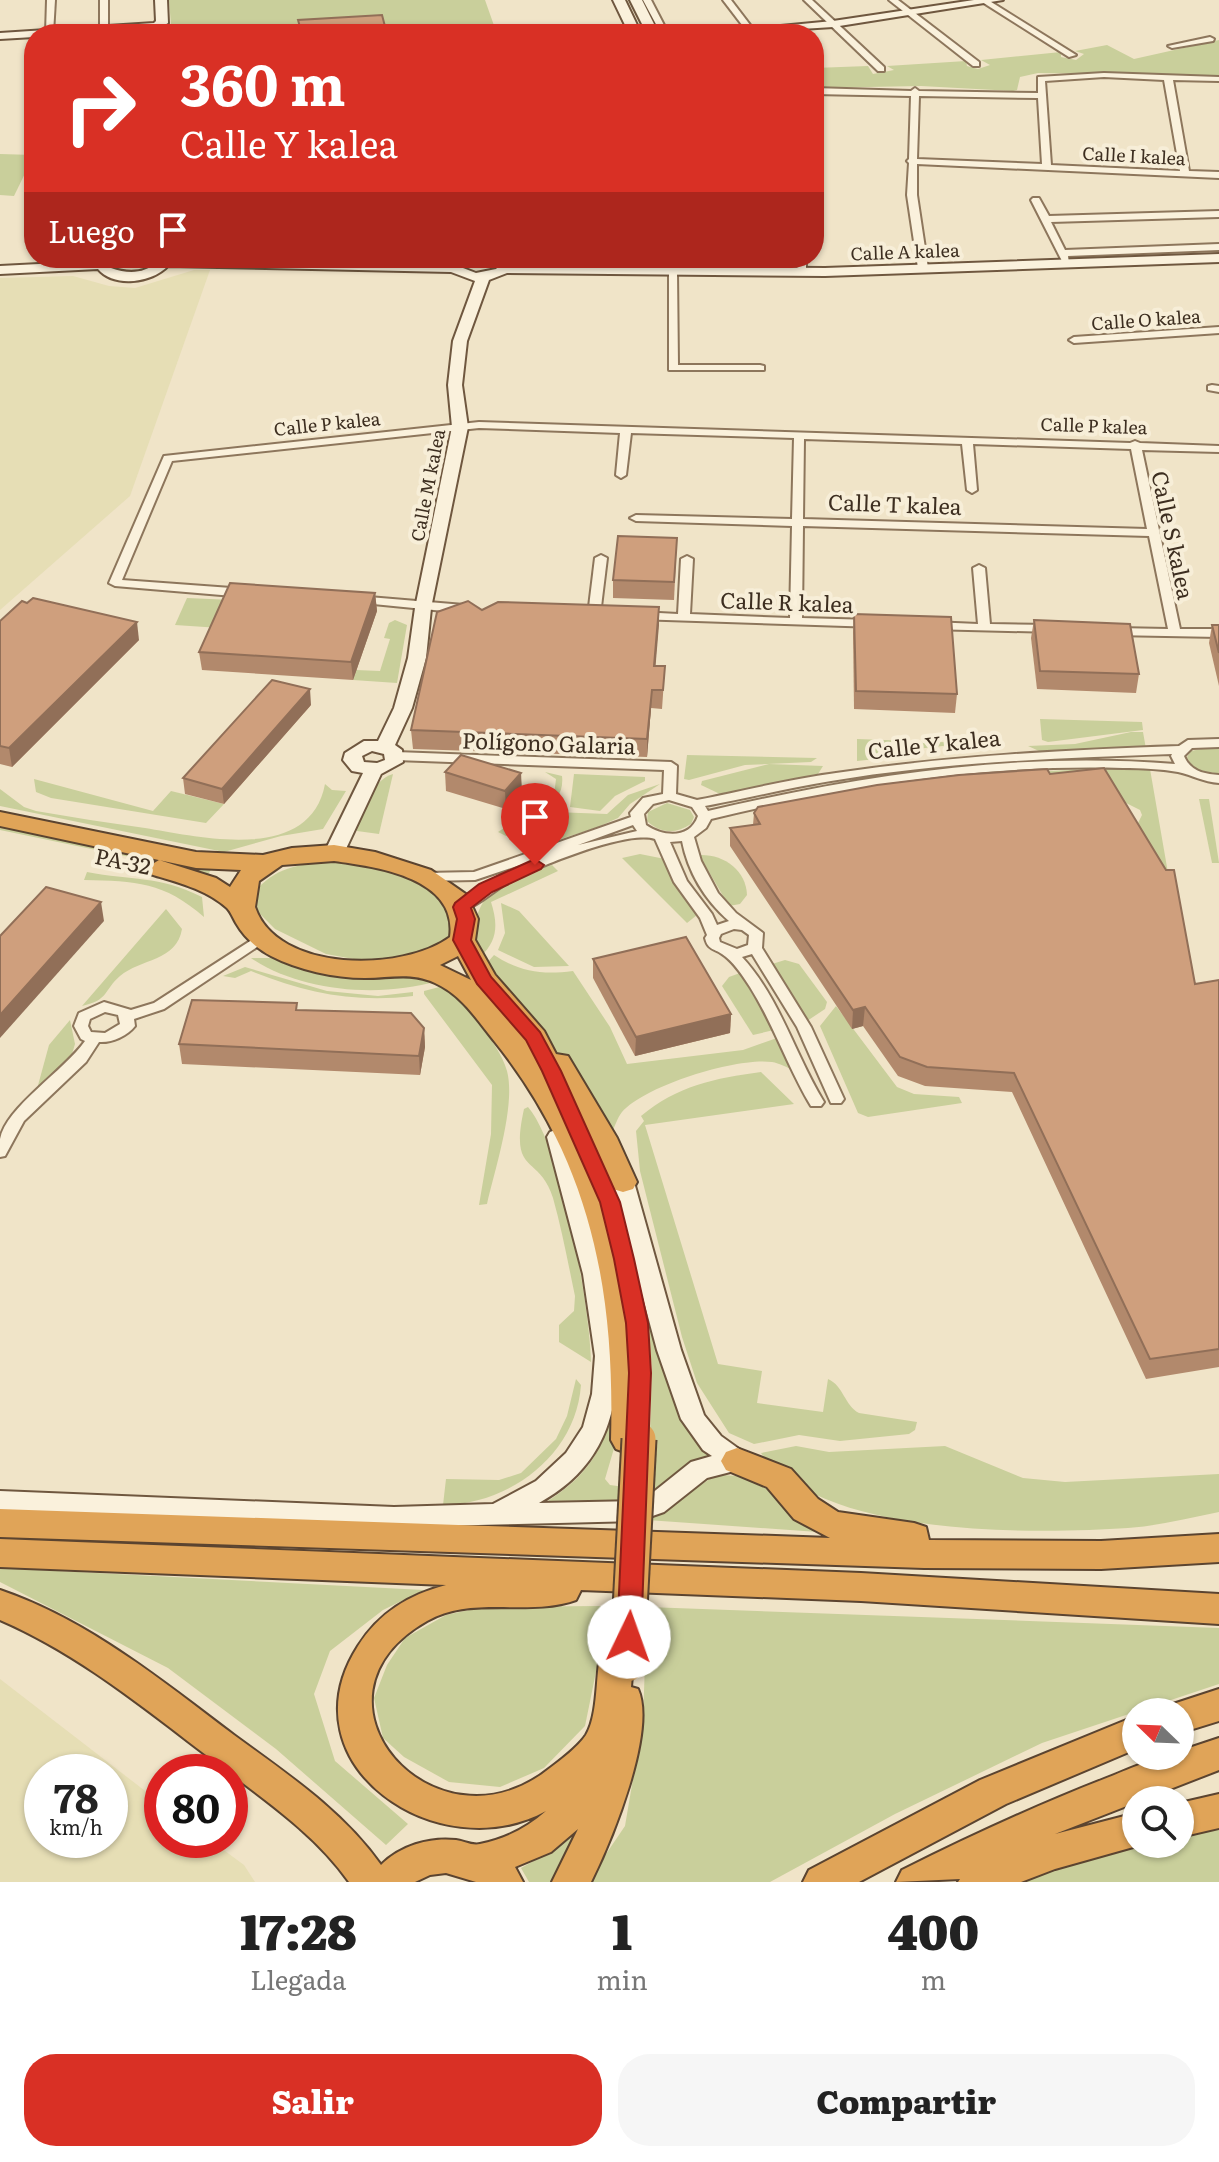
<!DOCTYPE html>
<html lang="es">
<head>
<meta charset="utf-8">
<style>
  body { margin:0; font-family:Literata,serif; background:#f6f6f6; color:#222; height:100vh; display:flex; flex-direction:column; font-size:30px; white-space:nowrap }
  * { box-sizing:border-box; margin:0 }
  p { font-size:26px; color:#767676 }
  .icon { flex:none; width:44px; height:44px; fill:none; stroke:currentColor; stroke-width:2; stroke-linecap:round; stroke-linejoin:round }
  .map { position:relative; height:1882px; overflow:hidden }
  .side { display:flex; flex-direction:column; background:#fff; flex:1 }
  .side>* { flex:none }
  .guide { position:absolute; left:24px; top:24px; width:800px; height:244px; border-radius:32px; box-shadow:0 2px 6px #0004; background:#d93025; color:#fff; overflow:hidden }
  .needle { width:52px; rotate:293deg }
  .buttons { position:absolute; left:1122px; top:1698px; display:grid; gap:16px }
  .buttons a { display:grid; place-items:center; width:72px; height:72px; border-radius:50%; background:#fff; box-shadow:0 2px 6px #0004; font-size:40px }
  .speed { position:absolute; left:24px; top:1754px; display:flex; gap:16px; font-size:40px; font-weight:700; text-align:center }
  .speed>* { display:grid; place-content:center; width:104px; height:104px; border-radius:50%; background:#fff; box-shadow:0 2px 6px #0004; line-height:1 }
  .speed small { font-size:20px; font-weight:400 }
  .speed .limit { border:12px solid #d22; background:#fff; color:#111 }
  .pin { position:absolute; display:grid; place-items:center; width:68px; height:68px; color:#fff; margin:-82px -34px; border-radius:50% 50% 50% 0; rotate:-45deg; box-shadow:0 0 8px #0007 }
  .pin .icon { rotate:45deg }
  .me { position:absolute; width:88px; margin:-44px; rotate:3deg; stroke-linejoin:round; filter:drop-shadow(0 0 6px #0008) }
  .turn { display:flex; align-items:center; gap:28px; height:168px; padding:0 24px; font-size:36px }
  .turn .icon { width:104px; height:104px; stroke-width:2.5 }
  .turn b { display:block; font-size:56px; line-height:68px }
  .then { display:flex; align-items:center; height:76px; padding:0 24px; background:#0003; gap:16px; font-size:30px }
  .eta { display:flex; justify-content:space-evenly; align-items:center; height:136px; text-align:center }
  .eta b { font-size:48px; font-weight:800; line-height:56px }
  .cta { display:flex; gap:16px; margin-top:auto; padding:16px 24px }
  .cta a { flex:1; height:92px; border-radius:32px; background:#d93025; color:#fff; font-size:32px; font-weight:800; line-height:92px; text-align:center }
  .cta a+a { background:#f6f6f6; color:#222 }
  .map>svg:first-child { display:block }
</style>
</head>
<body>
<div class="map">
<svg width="1219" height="1882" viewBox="0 0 1219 1882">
  <rect width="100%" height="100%" fill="#f0e4c8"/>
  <g fill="#e6deb5" fill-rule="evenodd">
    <path d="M194 270H210L130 496 0 610V278L73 276 109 286 135 288Z"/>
    <path d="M0 1679 162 1804V1840H210L244 1865 255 1882H0ZM42 1772H110V1840H42Z"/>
  </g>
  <g fill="#c9cf9b">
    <path d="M169 0H485L497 34H156L155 30 171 25Z"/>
    <path d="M1219 40V76L1038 73 1020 77 1017 90 1013 91 921 86 814 88V68L868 66 873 74 894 70 887 66 966 61 967 66 978 69 990 65 981 60 1061 52V57L1076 60 1084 54 1075 51 1107 45 1134 59Z"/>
    <path d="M0 154 34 155 14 196 0 195Z"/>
    <path d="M187 598 232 600 220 628 175 625Z"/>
    <path d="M395 620 407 625 397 683 353 680 356 670 380 671 390 639 384 638 389 623Z"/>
    <path d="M1040 719 1142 722 1143 730 1048 742 1042 740Z"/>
    <path d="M1131 732H1143L1146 749 1039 751 1028 746 1075 744Z"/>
    <path d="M857 739 994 744V747L954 750 951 745 874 754 876 759 857 761Z"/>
    <path d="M1211 747 1219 749V773C1206 773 1192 771 1187 757L1191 751Z"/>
    <path d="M687 755 817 758 811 762 745 765 689 780 684 779Z"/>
    <path d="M769 764 823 766 818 774 720 794 701 785 702 781Z"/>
    <path d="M1090 769H1150L1168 873H1162L1136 827 1142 815 1140 810 1120 800 993 774Z"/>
    <path d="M545 772 562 776C566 807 528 821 506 836L498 832 554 795 556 779Z"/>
    <path d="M393 774 379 834 357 831C357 811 374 779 393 774Z"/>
    <path d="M574 774 645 777V781L615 796 600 811 570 807Z"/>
    <path d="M34 779 153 811 171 791 224 804 206 823 51 798 36 792Z"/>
    <path d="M325 784 332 790 346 791 323 829 281 836 224 852 0 806V789L24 807 36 811C72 817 108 823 145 828 200 837 310 864 325 784Z"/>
    <path d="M660 784 630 804 618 818 598 827 558 840 529 834 527 830 554 812 607 814 628 795Z"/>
    <path d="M1199 799H1209L1219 863H1212Z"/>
    <path d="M667 803 690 810 694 817 691 824C676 834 661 834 647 821L648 812Z"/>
    <path d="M0 825 212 868 207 876 183 868 0 830Z"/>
    <path d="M640 854 665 859 675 884 697 915 687 923 622 858Z"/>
    <path d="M699 855C724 854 746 870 747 895L740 904 729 906Z"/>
    <path d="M331 862C376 867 425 874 452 914L451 932 443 944 390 961 359 960 326 954 275 929 258 912 254 893C274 867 300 864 331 862Z"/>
    <path d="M552 865 558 871 491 902C498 924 498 941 480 957 462 895 502 881 552 865Z"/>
    <path d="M87 872C132 881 158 875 202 897L204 917C164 882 136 881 84 880Z"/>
    <path d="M501 903 519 911 569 966 534 967 498 950 505 933Z"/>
    <path d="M166 909 182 929C177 961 140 959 120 976 103 991 109 1000 82 1006Z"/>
    <path d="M494 955C520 972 542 975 573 971L610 1027 627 1064 743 1050 777 1038 795 1071C788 1068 779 1063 772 1062 737 1057 646 1085 622 1112 617 1118 615 1127 611 1134L530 1015 486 964Z"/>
    <path d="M251 958H283L437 981C380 998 301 992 251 958Z"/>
    <path d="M785 960 799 964 827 1002 825 1009 807 1021 772 964Z"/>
    <path d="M245 967 327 991 378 996 413 992V996C355 1003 305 993 251 971L235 978 223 976Z"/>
    <path d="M740 973 774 1030 753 1035 722 986 729 977Z"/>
    <path d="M447 985C465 1007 500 1044 507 1071 516 1105 495 1169 487 1204L479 1205 491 1134 492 1085 424 994V991Z"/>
    <path d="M836 1006 897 1087 914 1094 959 1097 962 1103 868 1117 858 1113 820 1026Z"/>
    <path d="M70 1020 75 1044 72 1054 37 1089 49 1045Z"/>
    <path d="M761 1072 794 1104 645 1125 718 1364 762 1371 757 1403 823 1412 828 1379C844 1386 844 1405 859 1413L917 1422 915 1430 909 1434 840 1441 799 1435 754 1444 729 1433 697 1383 682 1337 640 1171 636 1131 644 1121 641 1116C677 1086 715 1078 761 1072Z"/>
    <path d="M528 1107C562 1146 590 1309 591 1362L559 1342V1325L574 1311 575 1296C568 1263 562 1230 553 1198 539 1153 509 1177 524 1109Z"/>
    <path d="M644 1297 721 1457 649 1500 548 1501C606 1463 609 1430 616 1365L615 1445 605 1479 610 1485C626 1487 641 1491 654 1479L650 1431 652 1368Z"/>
    <path d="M576 1379 581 1385C576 1455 510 1504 443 1505L446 1479 499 1480 521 1473 556 1439 567 1416Z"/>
    <path d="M796 1446 829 1452 945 1446 1023 1478 1065 1482 1219 1474V1512C1189 1518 1158 1526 1128 1528 1032 1534 824 1538 761 1453Z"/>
    <path d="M716 1475C775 1474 777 1502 818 1532L647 1520Z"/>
    <path d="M0 1568 424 1590 383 1610 330 1651 314 1694 335 1761 408 1824 386 1845 276 1749 168 1668 0 1582Z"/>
    <path d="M601 1606 598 1662 585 1726 544 1768 500 1787 449 1782 404 1757 383 1738 374 1698 387 1665 405 1638 446 1615 483 1607Z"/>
    <path d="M647 1607 1219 1628V1684L1042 1743 895 1814 770 1882H587L625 1826 643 1720Z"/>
    <path d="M588 1809 553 1882H529L521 1868 552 1851Z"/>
    <path d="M1219 1827V1882H1017L1122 1845 1180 1844V1834Z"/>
  </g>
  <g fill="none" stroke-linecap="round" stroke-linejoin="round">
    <defs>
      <g id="street">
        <path d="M47 0H55L53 34 46 33Z"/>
        <path d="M100 0H108V30L104 32 100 30Z"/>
        <path d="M643 0H651L666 29 665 31 650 34V31L658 28Z"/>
        <path d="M723 0H731L757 34H749Z"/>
        <path d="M804 0H812L884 67V71H878Z"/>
        <path d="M889 0H898L979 62V66H973Z"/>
        <path d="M979 0H988L1076 55 1069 57Z"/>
        <path d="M1210 37 1214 39 1213 41 1172 48 1168 46Z"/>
        <path d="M1104 73 1219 77V81L1173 80 1189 171 1219 172V178L917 164V195L928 268 923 271 918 268 907 195 909 163 907 161 909 159 911 96 814 94V88L911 91 915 88 919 91 1038 93V77ZM1104 77 1164 80 1180 171 1051 165 1045 81ZM919 96 1038 98 1042 164 917 159Z"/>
        <path d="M1033 198H1039L1049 216 1219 211V217L1051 222 1065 250 1219 244V250L1068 256 1069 263H1063L1031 200Z"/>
        <path d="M504 258H515L506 265H500L498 263Z"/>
        <path d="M635 258H645L643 274 635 272Z"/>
        <path d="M796 258H806V273L798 271Z"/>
        <path d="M669 270 677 272 678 365H760L764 366V370H669Z"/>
        <path d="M1219 327V333L1074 343 1069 340 1074 337Z"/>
        <path d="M1212 385 1219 386V392L1208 390V386Z"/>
        <path d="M479 422 1130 443 1135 441 1140 443 1219 446V452L1142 450 1180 629H1219V637L1112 635 1110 632 1116 628 1168 629 1149 536 803 526 802 618 872 620 876 621V627L636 619V613L640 612 678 614 681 559 687 556 693 559 690 614 790 618 792 526 636 521 630 518 636 515 792 519 794 438 631 433 626 475 621 478 616 475 620 433 479 428 172 461 122 580 245 589 251 593 245 597 115 586 109 583 164 456ZM804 439 962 444 967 490 972 493 977 490 973 444 1131 449 1147 529 803 519Z"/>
        <path d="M601 555 607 558 600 615 594 619 588 615 595 558Z"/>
        <path d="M979 565 985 568 990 624 1051 625 1055 626V632L928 629 926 626 932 622 978 624 973 568Z"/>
        <path d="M357 596 464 605 470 609 464 613 353 602V598Z"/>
        <path d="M1219 739V747L1192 748 1184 756C1190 771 1204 774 1219 775V783C1203 782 1192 775 1178 772 1161 769 1141 768 1123 768 983 764 846 786 711 819L706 828 694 837 701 861 718 893 736 913 763 933 762 948 811 1027 844 1099 841 1103H831L797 1027 752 954 742 957C780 998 795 1055 824 1102L821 1106H811C788 1068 774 1025 750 987 743 976 733 961 722 954 713 948 708 950 705 938L707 935 700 918 674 882 655 839C626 830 537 867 509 882 493 891 479 906 462 911L457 910 455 907 457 904 498 877 532 861 475 880 425 881 418 877 425 873 474 872 631 817 630 813 643 798 663 794 664 770 396 760 390 756 396 752 671 762 677 766 676 794 697 800C743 791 790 779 836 773 950 756 1064 750 1179 746L1188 740ZM1172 754 1171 756 1175 764C1017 751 862 775 708 811L705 806C747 798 789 788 831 781 943 762 1058 758 1172 754ZM669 800 692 807 698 816C690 839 664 837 646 825L644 814 653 804ZM633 825 637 831 578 845ZM682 841C688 872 705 900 729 921L717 925 712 914 687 881 670 842ZM734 929 742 930 749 935 748 945 737 949 720 942 719 938 721 934Z"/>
        <path d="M261 934 268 938 266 941 164 1009 134 1019 135 1026C127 1036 112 1043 99 1042L86 1062 24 1121 5 1156 0 1157C0 1152 0 1144 0 1139 6 1107 65 1070 85 1041L81 1039 74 1026 79 1013 104 1002 131 1010 154 1003ZM105 1012 118 1015 120 1024 105 1033 91 1032 88 1026 90 1019Z"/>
      </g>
      <g id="secondary">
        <path d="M155 0H167L168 23 160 28 34 34V37L0 39V33L154 23 156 21Z"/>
        <path d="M613 0H625L637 25 634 34H622L625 25Z"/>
        <path d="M630 0H642L659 34H647Z"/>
        <path d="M974 0H1003L833 27 721 34 727 31 833 21Z"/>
        <path d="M1219 254V262L825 276 507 273 489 280 467 341 462 385 468 427 431 608 426 658 412 708 395 745 402 750 403 762 381 774 344 853 334 859 324 853 363 773 352 771 343 760 345 753 364 741H378L394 708 408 658 415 608 452 427 448 385 453 341 475 281 451 272 168 266C152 283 114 288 98 269L0 274V266L98 261 101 258H115L109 265 111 268C128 274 144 274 157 262L155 258 452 264 459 258H474L463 268 476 273 496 269 498 267 488 258H503L511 265 825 268ZM372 751 384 754 385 760 377 763 364 762 362 756Z"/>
        <path d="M558 1129 566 1132C583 1161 587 1198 595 1231 620 1327 646 1445 539 1503L638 1501 646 1498 691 1462 712 1456 703 1450 681 1419 657 1350 612 1182 615 1176H631L634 1182 681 1350 704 1415 721 1436 746 1454 749 1461 746 1468 707 1478 664 1512 638 1521 394 1527 0 1511V1491L394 1507 493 1504 536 1481 566 1453 583 1427 592 1394 595 1356 583 1274 547 1137 550 1132Z"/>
      </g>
      <g id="highway">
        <path d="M0 812 196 852 263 855 292 848 334 845 375 852 431 870 467 895 478 919 475 940 495 975 544 1031 556 1054 568 1056 617 1138 637 1182 633 1189 623 1192 613 1189 589 1138 561 1095C627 1206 645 1313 643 1440L638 1449 627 1453 616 1449 611 1440C615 1290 591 1162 495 1042 477 1020 462 995 435 983 411 972 391 978 365 978 334 978 298 970 271 956 256 948 244 937 236 923 233 918 231 912 227 908 206 889 176 882 150 874L146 868 159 860 216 878 230 887 241 870 196 868 0 826ZM334 861C378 867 458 878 450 937 403 972 277 973 255 907L259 881 282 865ZM458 956 471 980 440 965Z"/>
        <path d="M737 1448 791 1469 818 1499 838 1512 914 1523 926 1527 929 1540 1101 1541 1219 1534V1562L1101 1569 924 1568 0 1537V1509L830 1538 794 1519 767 1487 726 1470 721 1461 726 1452Z"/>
        <path d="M0 1539 861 1573 1219 1594V1624L861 1601 581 1590 576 1600C529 1617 473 1595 427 1621 291 1698 435 1861 550 1768 562 1759 578 1747 586 1735 597 1717 596 1683 599 1663L604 1652 616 1648 628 1652 633 1663 631 1687 638 1689C657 1731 611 1842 591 1882H552L578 1829 551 1852 515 1867 523 1882H476L446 1873 430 1875 415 1882H349C314 1832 260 1797 214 1761 145 1709 79 1654 0 1620V1590C88 1620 161 1680 234 1735 287 1774 342 1810 381 1865 400 1846 429 1837 456 1840 464 1841 472 1846 480 1844 505 1839 527 1828 546 1811 439 1870 282 1765 358 1646 379 1613 408 1595 446 1585L0 1567Z"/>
        <path d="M1219 1689V1721L1180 1733V1712H1165L1167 1706Z"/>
        <path d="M1136 1716V1749L1006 1804 859 1882H803L809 1870 980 1780Z"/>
        <path d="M1219 1738V1770L1055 1834 1136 1813V1844H1144L1055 1869 1021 1882H958L960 1879 896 1882 902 1870C968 1837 1035 1806 1104 1779 1128 1770 1154 1756 1180 1756V1751Z"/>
        <path d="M1219 1794V1828L1180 1837V1803Z"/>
      </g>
    </defs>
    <use href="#street" stroke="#8d765c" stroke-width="4"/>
    <use href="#secondary" stroke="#6f573f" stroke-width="4"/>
    <use href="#highway" stroke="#5b4430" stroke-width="4"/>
    <use href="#street" fill="#faf1dc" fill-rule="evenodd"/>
    <use href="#secondary" fill="#faf1dc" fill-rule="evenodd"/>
    <use href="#highway" fill="#e0a458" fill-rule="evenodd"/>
    <defs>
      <path id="highway-bridge" d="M627 1665 639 1439"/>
    </defs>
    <use href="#highway-bridge" stroke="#5b4430" stroke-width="37" stroke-linecap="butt"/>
    <use href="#highway-bridge" stroke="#e0a458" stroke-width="33"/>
  </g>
  <g fill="#b2896c">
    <path d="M677 538 674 600 613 598V580Z"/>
    <path d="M375 593 377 611 353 680 202 670 199 652Z"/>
    <path d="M659 607 655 666H665L662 709 651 708 647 757 413 749 411 730 482 610Z"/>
    <path d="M854 614 957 694 955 713 854 709 853 632Z"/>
    <path d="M1034 620 1139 674 1136 693 1037 689 1031 638Z"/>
    <path d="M0 621 139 640 12 767 0 764Z"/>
    <path d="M1212 625H1219V686L1209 643Z"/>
    <path d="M311 705 224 804 185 794 183 778Z"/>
    <path d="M445 772 522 791 506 809 446 791Z"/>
    <path d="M754 813 1195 984 1219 980V1367L1146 1379 1012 1092 925 1086 898 1076 863 1026 852 1029 730 846V828L753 825Z"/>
    <path d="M593 959 731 1014 730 1033 635 1056 593 978Z"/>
    <path d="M298 1010 424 1028 425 1047 420 1075 182 1064 179 1044Z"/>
  </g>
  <g fill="#916f58">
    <path d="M375 593 377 611 353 680 351 662Z"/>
    <path d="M659 607V625L654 684V666Z"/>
    <path d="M137 622 139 640 12 767 9 748Z"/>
    <path d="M310 689 311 705 224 804 222 789Z"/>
    <path d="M652 690 651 708 647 757V739Z"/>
    <path d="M521 773 522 791 506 809 505 791Z"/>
    <path d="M101 902 104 921 0 1038V1015Z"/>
    <path d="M865 1007 863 1026 852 1029 853 1010Z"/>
    <path d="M731 1014 730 1033 635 1056 636 1037Z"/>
    <path d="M424 1028 425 1047 420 1075 419 1056Z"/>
  </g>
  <g fill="#cf9f7d" stroke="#916f58" stroke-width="2">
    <path d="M382 15 387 34H285L284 28 300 27 298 20Z"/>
    <path d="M710 30 713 34H665L664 33Z"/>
    <path d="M618 536 677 538 674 582 613 580Z"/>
    <path d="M230 583 375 593 351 662 199 652Z"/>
    <path d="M33 598 137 622 9 748 0 746V621L22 601 27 603Z"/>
    <path d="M468 601 482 610 498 602 659 607 654 666H665L663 690H652L647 739 411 730 437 612Z"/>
    <path d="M854 614 951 617 957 694 856 691Z"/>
    <path d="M1034 620 1130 624 1139 674 1040 671Z"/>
    <path d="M1212 625H1219V653Z"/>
    <path d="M272 680 310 689 222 789 183 778Z"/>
    <path d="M461 755 521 773 505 791 445 772Z"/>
    <path d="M1104 768 1166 870H1174L1195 984 1219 980V1349L1150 1359 1014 1073 927 1067 900 1057 865 1007 853 1010 730 828 760 824 754 813 758 807 877 785 959 775 1047 769 1050 774Z"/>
    <path d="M46 887 101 902 0 1015V936Z"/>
    <path d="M686 937 731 1014 636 1037 593 959Z"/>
    <path d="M192 1000 297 1003 296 1010 411 1013 424 1028 419 1056 179 1044Z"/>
  </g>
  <path fill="#d93025" stroke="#8d1f18" stroke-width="2" d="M535 859 544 865 541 869 492 892 471 908 475 919 471 940 491 977 540 1032 561 1071 620 1202 634 1259 648 1323 651 1373 641 1637 637 1644 629 1647 620 1644 617 1637 629 1373 626 1323 614 1259 600 1202 542 1071 526 1040 477 984 453 940 457 919 453 907 455 903 479 884Z"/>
  <g text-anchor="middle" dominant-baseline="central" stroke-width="8" stroke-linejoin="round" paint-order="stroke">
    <g font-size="18" fill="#3d2e20" stroke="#f7eed8">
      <text transform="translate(1134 155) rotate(3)">Calle I kalea</text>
      <text transform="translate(905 251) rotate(-2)">Calle A kalea</text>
      <text transform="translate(1146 319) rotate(-4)">Calle O kalea</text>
      <text transform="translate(327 423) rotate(-6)">Calle P kalea</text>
      <text transform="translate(1094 425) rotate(2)">Calle P kalea</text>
      <text transform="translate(427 485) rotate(-79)">Calle M kalea</text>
    </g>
    <g font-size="22" fill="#3d2e20" stroke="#f7eed8">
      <text transform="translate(895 503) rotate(2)">Calle T kalea</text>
      <text transform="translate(1174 535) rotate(78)">Calle S kalea</text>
      <text transform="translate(787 601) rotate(2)">Calle R kalea</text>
      <text transform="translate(549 742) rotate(2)">Polígono Galaria</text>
      <text transform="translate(934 743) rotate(-6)">Calle Y kalea</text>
      <text transform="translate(123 860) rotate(12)">PA-32</text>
    </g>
  </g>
</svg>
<div class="buttons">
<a><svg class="needle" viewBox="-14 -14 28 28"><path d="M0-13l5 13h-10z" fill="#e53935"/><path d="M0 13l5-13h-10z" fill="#767676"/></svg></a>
<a><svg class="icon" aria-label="search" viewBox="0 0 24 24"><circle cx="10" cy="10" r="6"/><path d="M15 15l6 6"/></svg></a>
</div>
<div class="speed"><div>78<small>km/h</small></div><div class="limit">80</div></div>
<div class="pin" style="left:535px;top:865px;background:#d93025"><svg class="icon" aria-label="arrive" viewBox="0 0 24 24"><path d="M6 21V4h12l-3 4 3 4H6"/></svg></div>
<svg class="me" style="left:629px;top:1637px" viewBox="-20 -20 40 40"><circle r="19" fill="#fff"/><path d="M0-13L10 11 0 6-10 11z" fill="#d93025"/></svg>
<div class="guide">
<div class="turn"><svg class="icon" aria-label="right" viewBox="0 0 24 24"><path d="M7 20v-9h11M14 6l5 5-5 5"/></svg><div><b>360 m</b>Calle Y kalea</div></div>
<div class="then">Luego<svg class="icon" aria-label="arrive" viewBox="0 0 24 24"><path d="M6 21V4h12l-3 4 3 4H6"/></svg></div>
</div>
</div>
<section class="side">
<div class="eta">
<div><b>17:28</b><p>Llegada</p></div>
<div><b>1</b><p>min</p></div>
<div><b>400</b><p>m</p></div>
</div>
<div class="cta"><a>Salir</a><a>Compartir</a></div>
</section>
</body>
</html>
